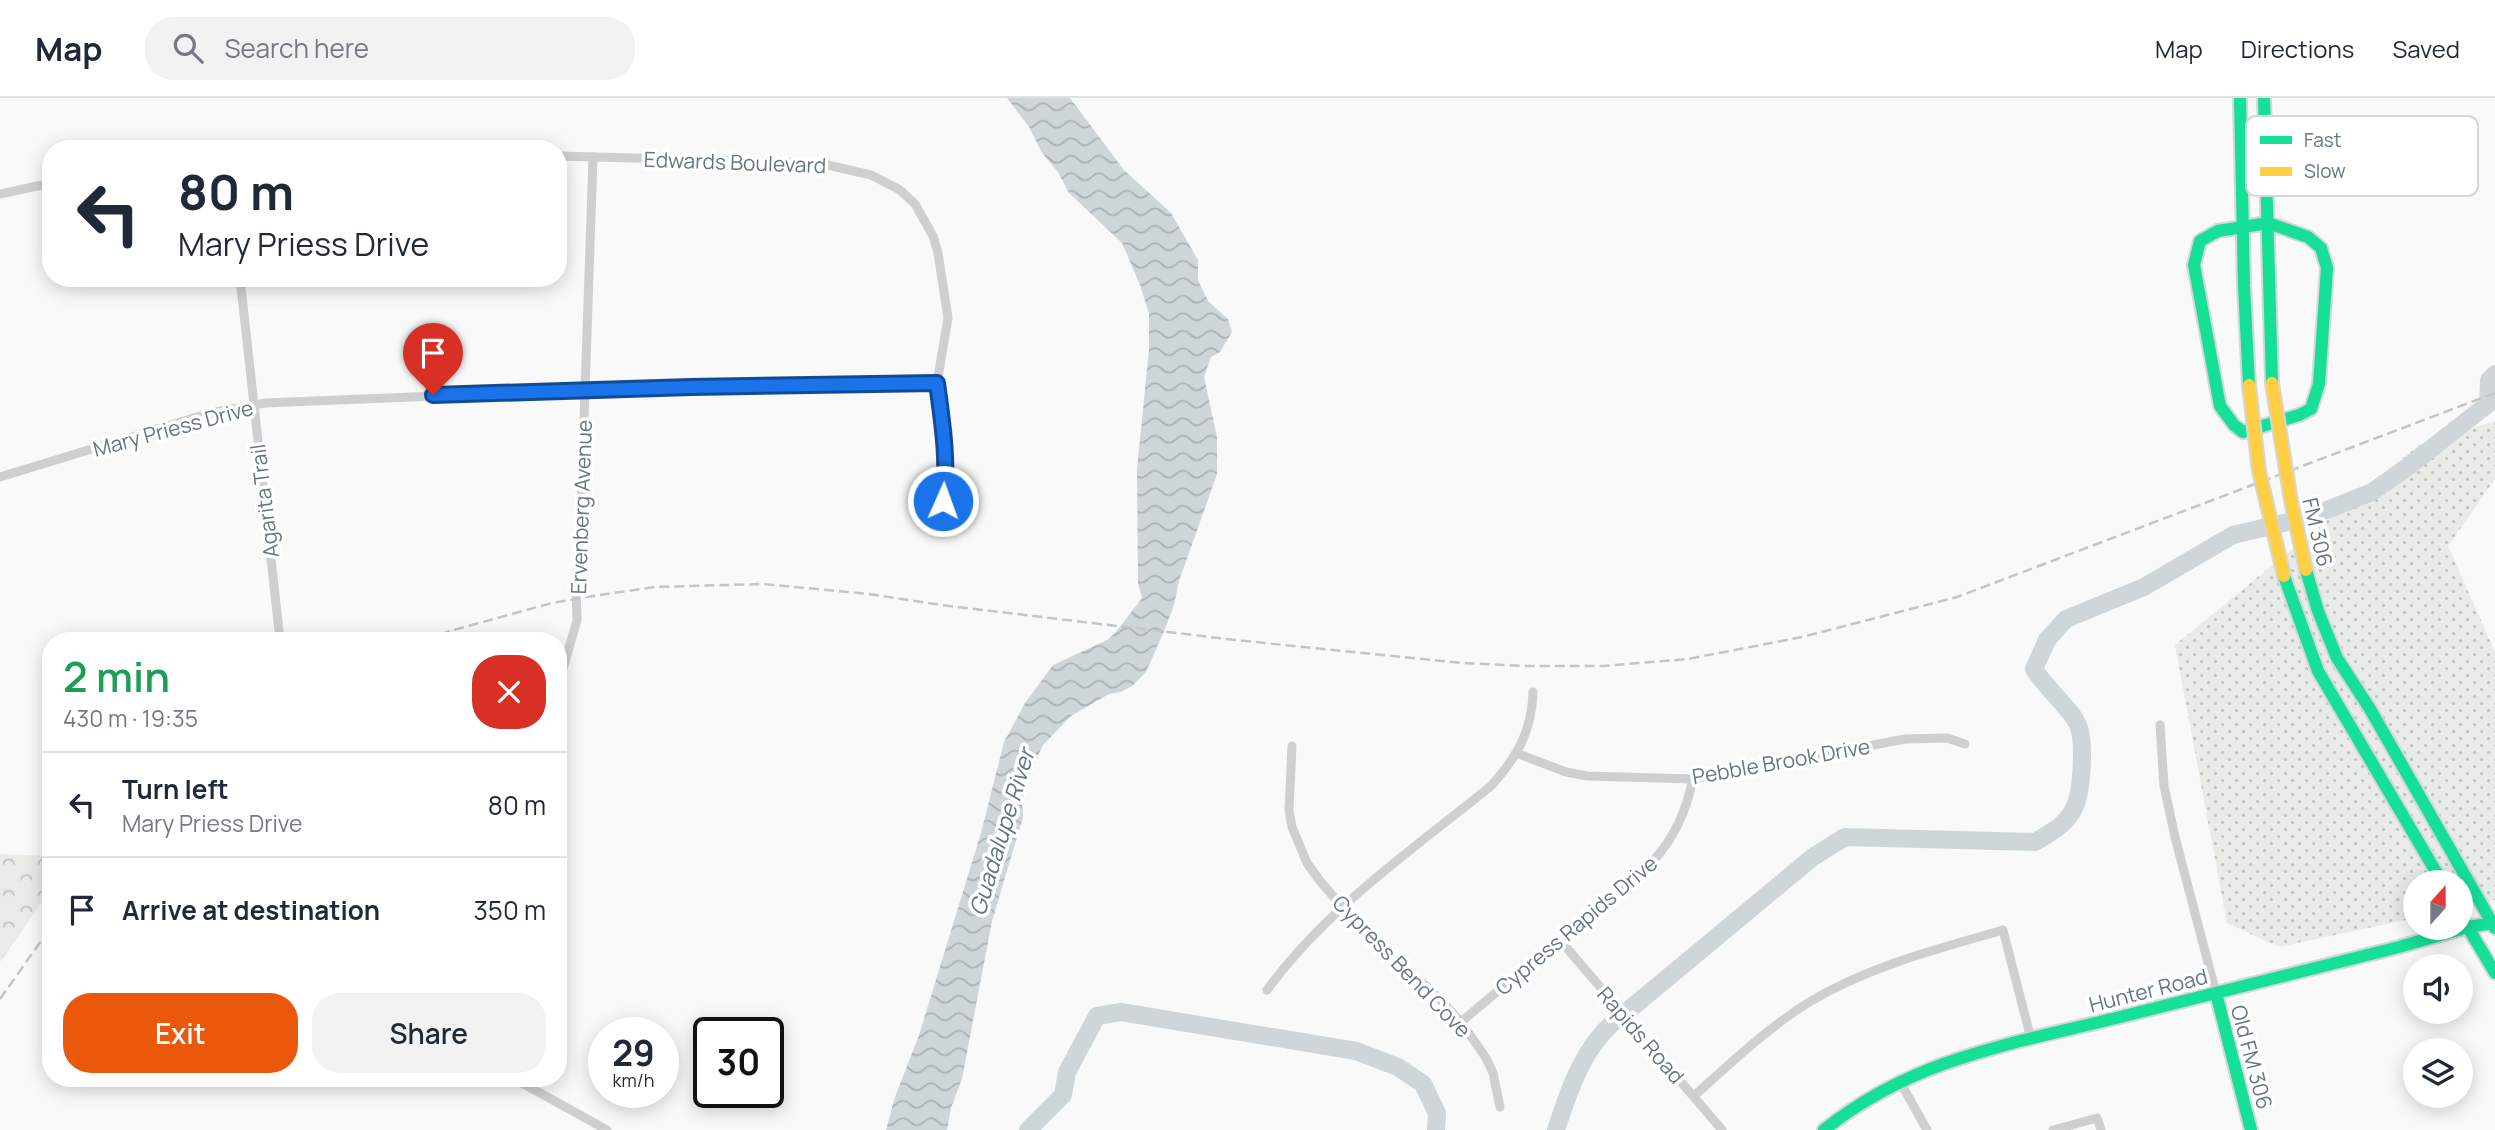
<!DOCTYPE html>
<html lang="en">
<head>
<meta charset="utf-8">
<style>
  body { margin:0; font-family:Manrope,sans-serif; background:#f2f2f3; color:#1f2937; height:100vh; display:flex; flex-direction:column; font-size:26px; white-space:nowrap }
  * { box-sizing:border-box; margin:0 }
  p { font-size:23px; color:#747a83 }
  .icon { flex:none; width:38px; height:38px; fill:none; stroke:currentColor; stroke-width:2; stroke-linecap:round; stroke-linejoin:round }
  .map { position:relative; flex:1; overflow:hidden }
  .panel { position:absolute; left:42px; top:534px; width:525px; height:455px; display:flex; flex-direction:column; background:#fff; border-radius:28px; box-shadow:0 4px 18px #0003 }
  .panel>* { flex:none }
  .banner { position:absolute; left:42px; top:42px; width:525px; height:147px; border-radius:28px; box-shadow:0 4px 18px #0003; background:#fff; color:#1f2937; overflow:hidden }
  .needle { width:46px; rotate:21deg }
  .buttons { position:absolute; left:2403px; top:772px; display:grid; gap:14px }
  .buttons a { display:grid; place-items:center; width:70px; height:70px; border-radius:50%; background:#fff; box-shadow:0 4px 18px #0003; font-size:35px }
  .speed { position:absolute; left:588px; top:919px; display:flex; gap:14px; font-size:35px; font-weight:700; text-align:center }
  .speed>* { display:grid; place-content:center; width:91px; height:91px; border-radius:50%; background:#fff; box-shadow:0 4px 18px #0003; line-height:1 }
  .speed small { font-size:18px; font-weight:400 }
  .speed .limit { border:4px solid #111; border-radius:10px; background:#fff; color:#111 }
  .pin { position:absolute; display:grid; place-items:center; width:60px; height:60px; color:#fff; margin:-72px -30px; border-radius:50% 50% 50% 0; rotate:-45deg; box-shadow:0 0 7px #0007 }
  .pin .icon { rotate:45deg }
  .me { position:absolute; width:77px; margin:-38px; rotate:2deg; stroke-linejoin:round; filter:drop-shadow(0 0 5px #0008) }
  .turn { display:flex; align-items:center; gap:24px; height:147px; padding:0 21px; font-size:32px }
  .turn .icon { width:91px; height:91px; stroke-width:2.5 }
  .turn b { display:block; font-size:49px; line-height:60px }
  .round { display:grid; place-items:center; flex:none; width:74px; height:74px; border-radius:28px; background:#f2f2f3 }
  .headline { display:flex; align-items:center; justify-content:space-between; height:119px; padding:0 21px }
  h1 { font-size:42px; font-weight:600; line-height:52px; color:#1e9e55 }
  .button { display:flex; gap:14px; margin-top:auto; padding:14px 21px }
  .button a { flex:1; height:80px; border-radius:28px; background:#ea580c; color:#fff; font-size:28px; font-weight:600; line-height:80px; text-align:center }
  .button a+a { background:#f2f2f3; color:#1f2937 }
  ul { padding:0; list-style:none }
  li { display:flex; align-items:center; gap:21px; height:105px; padding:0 21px; border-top:2px solid #e0e1e3 }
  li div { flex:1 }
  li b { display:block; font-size:26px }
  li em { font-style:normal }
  header { display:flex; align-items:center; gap:42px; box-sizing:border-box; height:98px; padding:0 35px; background:#fff; border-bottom:2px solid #e0e1e3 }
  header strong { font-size:33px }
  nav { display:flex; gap:38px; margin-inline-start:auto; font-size:24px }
  .search { width:490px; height:63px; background:#f2f2f3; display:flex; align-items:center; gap:18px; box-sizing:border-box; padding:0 24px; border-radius:28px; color:#747a83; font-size:26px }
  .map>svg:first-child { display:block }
</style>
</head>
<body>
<header>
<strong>Map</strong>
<div class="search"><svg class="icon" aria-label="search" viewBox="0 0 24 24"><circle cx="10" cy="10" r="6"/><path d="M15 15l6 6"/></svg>Search here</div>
<nav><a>Map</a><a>Directions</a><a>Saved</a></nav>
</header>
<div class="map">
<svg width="2495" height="1032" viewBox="0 0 2495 1032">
  <defs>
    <pattern id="grass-dots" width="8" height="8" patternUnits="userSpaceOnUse" patternTransform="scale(1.75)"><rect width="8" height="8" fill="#e8ebe6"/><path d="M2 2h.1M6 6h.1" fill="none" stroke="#c0c3c0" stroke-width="1.8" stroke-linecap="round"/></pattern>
    <pattern id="forest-crowns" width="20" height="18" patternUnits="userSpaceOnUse" patternTransform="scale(1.75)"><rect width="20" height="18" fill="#e8ebe6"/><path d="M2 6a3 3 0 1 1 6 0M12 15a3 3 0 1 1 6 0" fill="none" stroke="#c0c3c0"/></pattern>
    <pattern id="water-waves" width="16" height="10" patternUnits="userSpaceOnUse" patternTransform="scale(1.75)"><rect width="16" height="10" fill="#ced6d9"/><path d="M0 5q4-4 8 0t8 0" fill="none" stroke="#abb2b5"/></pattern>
  </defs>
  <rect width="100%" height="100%" fill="#f9f9f9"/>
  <path fill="url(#grass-dots)" d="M2495 323V381L2448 448 2495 554V802L2461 810 2460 784H2415V820L2279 849 2227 825 2175 547 2419 347Z"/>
  <path fill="url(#forest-crowns)" d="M0 756 51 758V791L0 864Z"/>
  <path fill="url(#water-waves)" d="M1007 0H1070L1124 72 1171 115 1198 162V182L1208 203 1228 221 1232 234 1220 254 1211 259 1204 279 1217 339V376L1179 483 1174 507 1165 531 1146 574 1132 588 1121 594 1109 596 1071 618 1043 647 1026 684 1022 704 1023 719 992 823 962 981 951 1010 947 1032H886L895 999 919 937 981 735 1004 644 1025 605 1053 567 1107 542 1116 534 1142 500 1138 485 1137 371 1149 252V216L1140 187 1122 145 1069 95 1058 74 1042 55 1029 29Z"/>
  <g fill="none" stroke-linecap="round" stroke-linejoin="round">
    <g stroke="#ced6d9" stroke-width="18">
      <path d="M1630 911 1813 759 1845 739 2035 744C2050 735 2068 726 2075 708 2082 692 2085 643 2078 627 2072 612 2045 589 2034 571L2047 542 2066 521 2144 489 2233 437 2309 419 2372 394 2409 368 2488 306 2489 282 2495 276"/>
      <path d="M1028 1032 1063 997 1067 974 1097 918 1121 914 1356 953 1398 969 1423 986 1437 1015 1436 1032"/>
      <path d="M1556 1032C1569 992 1583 949 1617 921"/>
    </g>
    <defs>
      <g id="fast">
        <path d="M2240 0 2244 188 2249 287"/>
        <path d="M2264 0 2272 285"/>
        <path d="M2268 125 2308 139 2321 150 2327 170 2319 286 2311 311 2299 317 2243 334 2234 327 2220 308 2194 167 2200 143 2218 133Z"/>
        <path d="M2306 472 2318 513 2337 560 2370 611 2495 830"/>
        <path d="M2284 478 2318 573 2442 784"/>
        <path d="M2460 816 2495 875"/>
        <path d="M2216 895 2251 1032"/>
        <path d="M1824 1032C1914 960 2012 946 2120 919 2213 896 2306 872 2399 849L2468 829 2495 825"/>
      </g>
    </defs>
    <use href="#fast" stroke="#d5d6d7" stroke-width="16"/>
    <g stroke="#cecfd0" stroke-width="9">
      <path d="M558 58 819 65 871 77 900 92 915 106 933 138 938 155 948 220 937 285 943 328 946 387 937 420"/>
      <path d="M0 96 51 85"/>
      <path d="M240 180 280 542"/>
      <path d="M0 379 210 315 265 305 585 292 937 285"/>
      <path d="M558 588 577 522 576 485 580 440 593 59"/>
      <path d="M2160 627 2164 688 2175 739 2216 895"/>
      <path d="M1292 648 1289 712 1292 729 1307 765 1320 783 1370 841 1432 893 1461 924 1486 960 1493 975 1500 1009"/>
      <path d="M1516 655 1566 674 1587 678 1693 681 1905 641 1947 640 1965 646"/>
      <path d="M1560 842 1722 1032"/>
      <path d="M1267 892C1327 810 1413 751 1491 688 1517 659 1532 633 1533 594"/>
      <path d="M1461 924 1653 763C1675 739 1686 713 1693 681"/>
      <path d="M513 980 607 1032"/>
      <path d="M1899 982 1927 1032"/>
      <path d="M1694 998C1731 965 1768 929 1811 903 1870 868 1937 851 2003 832L2031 941"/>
      <path d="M2053 1032 2097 1020 2101 1032"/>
    </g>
    <use href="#fast" stroke="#16e098" stroke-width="12"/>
    <g stroke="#c3c5c6" stroke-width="2.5" stroke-dasharray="10 5" stroke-linecap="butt">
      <path d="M426 542 450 533 552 505 587 499 654 489 763 486 869 496 941 507 1235 542 1462 565 1525 568H1604L1688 561 1802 539 1957 499 2495 295"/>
      <path d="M0 901 51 829"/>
    </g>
    <defs>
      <g id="slow-bridge">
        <path d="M2272 285 2291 403 2306 472"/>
        <path d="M2249 287 2259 373 2284 478"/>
      </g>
    </defs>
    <use href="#slow-bridge" stroke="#d5d6d7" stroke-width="16" stroke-linecap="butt"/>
    <use href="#slow-bridge" stroke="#ffcf43" stroke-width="12"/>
  </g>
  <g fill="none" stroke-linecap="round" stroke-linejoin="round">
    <defs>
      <path id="route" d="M433 297 691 289 937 285C942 323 949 365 943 403"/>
    </defs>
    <use href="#route" stroke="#114b97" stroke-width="18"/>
    <use href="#route" stroke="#1a73e8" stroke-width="12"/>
  </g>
  <g text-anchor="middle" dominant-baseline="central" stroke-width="7" stroke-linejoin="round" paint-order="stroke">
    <g font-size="21" fill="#657683" stroke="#fff">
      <text transform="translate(735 64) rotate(2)">Edwards Boulevard</text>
      <text transform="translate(173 330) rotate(-15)">Mary Priess Drive</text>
      <text transform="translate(264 403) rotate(-97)">Agarita Trail</text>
      <text transform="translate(581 409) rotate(-88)">Ervenberg Avenue</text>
      <text transform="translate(2318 434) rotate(77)">FM 306</text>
      <text transform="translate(1781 663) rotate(-10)">Pebble Brook Drive</text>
      <text transform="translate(1576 827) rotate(-40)">Cypress Rapids Drive</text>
      <text transform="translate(1402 868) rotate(46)">Cypress Bend Cove</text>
      <text transform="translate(2148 892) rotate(-14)">Hunter Road</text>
      <text transform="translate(1641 937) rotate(49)">Rapids Road</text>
      <text transform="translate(2252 959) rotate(75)">Old FM 306</text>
    </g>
    <g font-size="23" font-style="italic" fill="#60757c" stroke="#fff">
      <text transform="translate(1001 734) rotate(-73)">Guadalupe River</text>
    </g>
  </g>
  <rect x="2246" y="18" width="232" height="80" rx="10" fill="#fff" stroke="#d1d6da" stroke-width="2"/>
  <rect x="2260" y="38" width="32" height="8" fill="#16e098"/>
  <rect x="2260" y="69" width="32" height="9" fill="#ffcf43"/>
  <g font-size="19" fill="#657683">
    <text x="2304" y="49">Fast</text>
    <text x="2304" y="80">Slow</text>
  </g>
</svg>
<div class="buttons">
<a><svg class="needle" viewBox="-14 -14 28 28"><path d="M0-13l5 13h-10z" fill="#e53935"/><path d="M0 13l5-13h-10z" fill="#747a83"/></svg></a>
<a><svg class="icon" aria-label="sound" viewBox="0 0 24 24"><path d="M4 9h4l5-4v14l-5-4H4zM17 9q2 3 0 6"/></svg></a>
<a><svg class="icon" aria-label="layers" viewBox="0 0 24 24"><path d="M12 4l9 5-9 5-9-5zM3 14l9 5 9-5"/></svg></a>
</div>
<div class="speed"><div>29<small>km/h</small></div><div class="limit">30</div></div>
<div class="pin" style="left:433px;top:297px;background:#d93025"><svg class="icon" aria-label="arrive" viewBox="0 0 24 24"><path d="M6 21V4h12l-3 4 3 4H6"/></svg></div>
<svg class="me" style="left:943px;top:403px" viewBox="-20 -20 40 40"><circle r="17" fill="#1a73e8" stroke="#fff" stroke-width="3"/><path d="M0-11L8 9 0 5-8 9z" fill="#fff"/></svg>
<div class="banner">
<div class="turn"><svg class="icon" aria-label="left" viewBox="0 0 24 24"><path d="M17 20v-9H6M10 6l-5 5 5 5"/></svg><div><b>80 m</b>Mary Priess Drive</div></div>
</div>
<section class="panel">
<div class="headline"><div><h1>2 min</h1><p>430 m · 19:35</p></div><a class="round" style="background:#d93025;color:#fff"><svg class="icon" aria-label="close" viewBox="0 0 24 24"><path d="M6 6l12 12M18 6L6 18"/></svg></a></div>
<ul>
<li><svg class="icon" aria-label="left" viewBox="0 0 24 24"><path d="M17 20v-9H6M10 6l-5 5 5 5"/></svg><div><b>Turn left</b><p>Mary Priess Drive</p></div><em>80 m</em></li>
<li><svg class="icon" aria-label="arrive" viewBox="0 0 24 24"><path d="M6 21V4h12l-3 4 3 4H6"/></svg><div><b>Arrive at destination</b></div><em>350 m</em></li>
</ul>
<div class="button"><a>Exit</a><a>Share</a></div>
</section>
</div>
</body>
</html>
